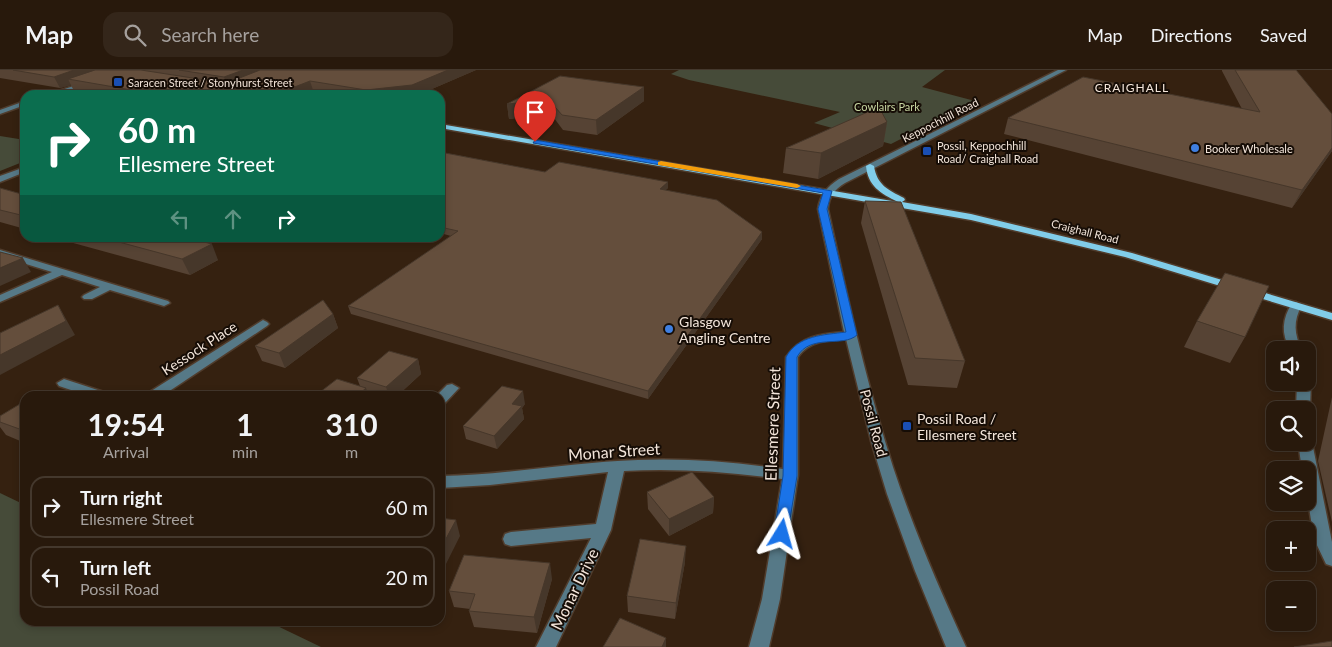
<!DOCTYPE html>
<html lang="en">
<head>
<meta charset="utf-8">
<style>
  body { margin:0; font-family:Lato,sans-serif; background:#34261a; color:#f1f3f6; height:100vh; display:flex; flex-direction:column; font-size:19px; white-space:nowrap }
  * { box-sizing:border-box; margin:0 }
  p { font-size:16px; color:#a5a09d }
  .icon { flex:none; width:28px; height:28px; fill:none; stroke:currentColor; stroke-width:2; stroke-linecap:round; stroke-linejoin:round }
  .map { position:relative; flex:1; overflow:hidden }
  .sheet { position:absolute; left:20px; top:321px; width:425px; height:235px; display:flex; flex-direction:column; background:#28190c; border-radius:15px; box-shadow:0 2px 8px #0003,0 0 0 1px #44382d }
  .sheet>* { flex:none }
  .banner { position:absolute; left:20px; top:20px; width:425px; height:152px; border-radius:15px; box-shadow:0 2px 8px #0003,0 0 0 1px #44382d; background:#0b6e4f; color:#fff; overflow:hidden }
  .controls { position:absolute; left:1266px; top:271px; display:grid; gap:10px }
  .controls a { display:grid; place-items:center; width:50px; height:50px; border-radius:10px; background:#28190c; box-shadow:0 2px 8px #0003,0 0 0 1px #44382d; font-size:25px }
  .pin { position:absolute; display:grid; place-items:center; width:42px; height:42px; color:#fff; margin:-51px -21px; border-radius:50% 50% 50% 0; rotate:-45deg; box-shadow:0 0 5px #0007 }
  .pin .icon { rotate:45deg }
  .me { position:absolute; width:55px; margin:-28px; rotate:8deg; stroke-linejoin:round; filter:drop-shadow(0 0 4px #0008) }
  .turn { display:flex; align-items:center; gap:18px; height:105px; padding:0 15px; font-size:22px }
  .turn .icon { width:65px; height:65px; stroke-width:2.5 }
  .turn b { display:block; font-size:35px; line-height:42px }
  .lanes { display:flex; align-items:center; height:48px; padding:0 15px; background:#0003; justify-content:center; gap:25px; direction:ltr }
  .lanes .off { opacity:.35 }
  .eta { display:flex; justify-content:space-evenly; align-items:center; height:85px; text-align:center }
  .eta b { font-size:30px; font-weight:700; line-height:35px }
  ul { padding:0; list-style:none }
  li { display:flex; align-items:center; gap:15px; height:62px; margin:0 10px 8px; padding:0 5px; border:2px solid #44382d; border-radius:15px }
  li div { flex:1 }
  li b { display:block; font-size:19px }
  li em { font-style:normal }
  header { display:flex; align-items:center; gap:30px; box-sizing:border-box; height:70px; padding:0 25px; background:#28190c; border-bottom:1px solid #44382d }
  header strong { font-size:24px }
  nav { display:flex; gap:28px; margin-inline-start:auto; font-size:18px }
  .search { width:350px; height:45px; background:#34261a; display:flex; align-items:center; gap:12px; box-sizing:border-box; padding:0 18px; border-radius:15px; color:#a5a09d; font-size:19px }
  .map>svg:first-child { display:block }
</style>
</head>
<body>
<header>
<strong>Map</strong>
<div class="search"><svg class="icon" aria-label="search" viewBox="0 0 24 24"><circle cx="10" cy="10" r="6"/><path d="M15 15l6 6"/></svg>Search here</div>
<nav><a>Map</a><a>Directions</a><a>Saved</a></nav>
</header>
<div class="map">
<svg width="1332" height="577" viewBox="0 0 1332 577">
  <rect width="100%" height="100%" fill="#352110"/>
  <g fill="#464b39">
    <path d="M679 0H945L922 17 975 31 891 74 814 53 840 42 689 10 671 4Z"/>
    <path d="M0 66 25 70V91L0 101Z"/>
    <path d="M0 423 25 435V551H267L321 577H0Z"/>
  </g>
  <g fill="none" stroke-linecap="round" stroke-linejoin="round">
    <defs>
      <g id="minor">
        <path d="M1058 0H1066L845 113C834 120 829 126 828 139 847 226 866 312 893 397 913 458 939 518 966 577H946L915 501 887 424 871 371 846 269C828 270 809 271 798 287V405L780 529 769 577H749L762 529 782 409C729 402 677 398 624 401L611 460 556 577H536L591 468 511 476 505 474 503 469 505 464 511 462 596 454 608 402 490 415 440 418V406C506 405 572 392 638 390 686 388 735 392 783 399L786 287C800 266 820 264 844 262L818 139C820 125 827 117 839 109Z"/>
        <path d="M88 11 90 14 57 25H47Z"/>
        <path d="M25 31V35L0 44V40Z"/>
        <path d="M25 97V102L0 112V106Z"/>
        <path d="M0 180 168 231 170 233 164 236 110 220 92 229H84L82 227 84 225 100 217 62 205 0 232V225L52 202 0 186Z"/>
        <path d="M1296 232 1302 235C1293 251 1294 264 1302 280H1290C1281 263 1282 249 1292 233Z"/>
        <path d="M263 250 267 252 269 254 267 256 162 326H146L148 323Z"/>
        <path d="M64 309 107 323 109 326H89L59 316 57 313Z"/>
        <path d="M1308 309 1311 312 1310 340 1308 343V340H1296L1297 312H1308Z"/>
        <path d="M452 314 459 318 445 333 440 334V326H436L447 315Z"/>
        <path d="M1308 368 1312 372 1332 472V496L1326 494 1314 469 1308 431V400H1302L1298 372H1308Z"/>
      </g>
      <path id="major" d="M440 54 898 132C880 123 868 116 866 96L870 94 874 96C877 115 888 120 904 128L905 130 902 132 971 144 1132 183 1332 243V250L1125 187 971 150 440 58Z"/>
    </defs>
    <use href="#minor" stroke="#503c2c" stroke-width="3"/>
    <use href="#major" stroke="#503c2c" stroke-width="3"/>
    <use href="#minor" fill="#567987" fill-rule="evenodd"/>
    <use href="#major" fill="#81cde9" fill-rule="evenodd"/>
  </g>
  <g fill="#564334">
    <path d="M0 0H476L418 25H325L314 23 309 25H98L74 21 71 15 60 18 0 8Z"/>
    <path d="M1222 0H1296L1332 81 1292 138 1004 64 1008 48 1242 39 1222 1Z"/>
    <path d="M644 17V31L597 65 563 60 551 44 509 49 507 34Z"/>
    <path d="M887 52 883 76 818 109 783 103 786 78Z"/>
    <path d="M440 82 545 102 668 118 665 120 762 169 648 329 351 244 348 236 451 166 440 163Z"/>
    <path d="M0 118 25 125V159L0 152Z"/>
    <path d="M865 131 965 291 957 318 908 315 861 153Z"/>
    <path d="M55 168H188L218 190 190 205Z"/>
    <path d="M333 244 338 258 285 298 262 291 255 276Z"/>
    <path d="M1197 251 1245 267 1230 293 1184 277Z"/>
    <path d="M418 289 421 304 397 326H372L368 325 369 326 360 316 357 308Z"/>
    <path d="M1332 327V452L1318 391Z"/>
    <path d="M25 331V373L6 365 0 357V346Z"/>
    <path d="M525 334 522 338 524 349 497 379 466 369 463 356Z"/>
    <path d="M647 422 714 427 713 443 669 466 648 439Z"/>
    <path d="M685 492 675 549 628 542 627 526Z"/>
    <path d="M552 509 537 563 474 557 469 541 470 539 454 537 449 521Z"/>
  </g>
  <g fill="#46372a">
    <path d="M74 0H99L68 9 71 15 60 18 54 7Z"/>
    <path d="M243 0H276L237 9 239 14 228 19 224 7Z"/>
    <path d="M448 0H476L418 25H367L366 20Z"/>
    <path d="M310 11 314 23 309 25H274Z"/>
    <path d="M644 17V31L597 65 596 50Z"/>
    <path d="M549 30 551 44 509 49 507 34Z"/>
    <path d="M887 52 883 76 818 109 821 83Z"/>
    <path d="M1332 78V81L1292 138 1302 120Z"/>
    <path d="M668 112V118L660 126V119Z"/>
    <path d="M762 162V169L648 329V321Z"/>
    <path d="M212 174 218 190 190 205 182 189Z"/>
    <path d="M23 188 31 202 0 216V198Z"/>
    <path d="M58 235 75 265 0 305V285Z"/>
    <path d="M333 244 338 258 285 298 279 283Z"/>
    <path d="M418 289 421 304 397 326H389L386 317Z"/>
    <path d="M366 318 369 326H357Z"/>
    <path d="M523 321 525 334 522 338 524 349 497 379 494 366 512 334Z"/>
    <path d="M714 427 713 443 669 466V449Z"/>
    <path d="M456 450 460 466 440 506V480Z"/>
    <path d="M686 476 685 492 675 549 676 533Z"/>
    <path d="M550 493 552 509 537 563 534 547Z"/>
    <path d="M666 568V577H662Z"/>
  </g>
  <g fill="#644e3c" stroke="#46372a">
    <path d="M13 0H74L54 7Z"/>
    <path d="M95 0H141L212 11 213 15H251V11L237 9 260 0H448L412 15 366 20 310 11 274 25H133L143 22 68 9Z"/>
    <path d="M179 0H243L224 7Z"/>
    <path d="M1235 0H1296L1332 44V78L1302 120 1008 48 1083 7 1260 42Z"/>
    <path d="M560 6 644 17 596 50 562 45 549 30 507 34Z"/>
    <path d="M879 37 887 52 821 83 786 78Z"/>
    <path d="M440 82 545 102 559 92 668 112 660 119 717 130 762 162 648 321 348 236 458 161 440 157Z"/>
    <path d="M0 118 25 125V146L0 140Z"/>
    <path d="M865 131 901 132 965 291 915 288Z"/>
    <path d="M104 168H188L212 174 182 189Z"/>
    <path d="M0 182 23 188 0 198Z"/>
    <path d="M1225 203 1269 216 1245 267 1197 251Z"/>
    <path d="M323 230 333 244 279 283 255 276Z"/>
    <path d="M58 235 66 251 0 285V263Z"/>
    <path d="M389 281 418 289 386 317 357 308Z"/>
    <path d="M337 309 366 318 357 326H315Z"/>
    <path d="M502 316 523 321 512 334 522 336 494 366 463 356Z"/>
    <path d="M41 322 52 326H34Z"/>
    <path d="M25 331V361L0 352V346Z"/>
    <path d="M692 402 714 427 669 449 647 422Z"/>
    <path d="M440 448 456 450 440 480Z"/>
    <path d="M640 469 686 476 676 533 627 526Z"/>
    <path d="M464 485 550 493 534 547 469 541 475 524 449 521Z"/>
    <path d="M620 548 666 568 662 577H603Z"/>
    <path d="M1332 571V577H1294Z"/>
  </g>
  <path fill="#1a73e8" stroke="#114b97" d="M535 70 832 121 827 139 857 265C843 278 810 263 797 287V406L787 468H777L774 464 783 406 786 287C798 265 824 265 846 262L818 139 823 123 533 73Z"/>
  <path fill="#f59e0b" d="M661 91 797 114 801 116 797 118 658 95V92Z"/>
  <g fill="#1a4fb4" stroke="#160d06" stroke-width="2">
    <rect x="113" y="7" width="10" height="10" rx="2.5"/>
    <rect x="922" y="76" width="10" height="10" rx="2.5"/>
    <rect x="902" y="351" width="10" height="10" rx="2.5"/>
  </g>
  <g fill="#3f7fe0" stroke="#160d06" stroke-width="2">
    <circle cx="1195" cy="78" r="5"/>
    <circle cx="669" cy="259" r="5"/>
  </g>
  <g text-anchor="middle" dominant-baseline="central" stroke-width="4" stroke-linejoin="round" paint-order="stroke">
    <g font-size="11" fill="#f3e5da" stroke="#160d06" text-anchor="start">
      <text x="128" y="12">Saracen Street / Stonyhurst Street</text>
      <text x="937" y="75">Possil, Keppochhill<tspan x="937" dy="13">Road/ Craighall Road</tspan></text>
      <text x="1205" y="78">Booker Wholesale</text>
    </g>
    <g font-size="11" fill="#c7d5a1" stroke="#160d06">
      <text x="887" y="36">Cowlairs Park</text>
    </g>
    <g font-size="11" fill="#f3e5da" stroke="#160d06">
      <text transform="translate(940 50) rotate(-27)">Keppochhill Road</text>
      <text transform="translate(1085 161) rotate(14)">Craighall Road</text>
    </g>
    <g font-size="12" letter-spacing="1" fill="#f3e5da" stroke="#160d06">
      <text x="1132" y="17">CRAIGHALL</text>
    </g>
    <g font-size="14" fill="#f3e5da" stroke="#160d06" text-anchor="start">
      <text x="679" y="251">Glasgow<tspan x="679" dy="16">Angling Centre</tspan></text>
      <text x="917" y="348">Possil Road /<tspan x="917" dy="16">Ellesmere Street</tspan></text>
    </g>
    <g font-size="14" fill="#f3e5da" stroke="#160d06">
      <text transform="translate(199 278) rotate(-33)">Kessock Place</text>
      <text transform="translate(874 353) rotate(75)">Possil Road</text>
    </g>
    <g font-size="16" fill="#f3e5da" stroke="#160d06">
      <text transform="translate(772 354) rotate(-88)">Ellesmere Street</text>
      <text transform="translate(614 381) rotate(-4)">Monar Street</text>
      <text transform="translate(574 519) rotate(-64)">Monar Drive</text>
    </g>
  </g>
</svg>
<div class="controls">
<a><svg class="icon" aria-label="sound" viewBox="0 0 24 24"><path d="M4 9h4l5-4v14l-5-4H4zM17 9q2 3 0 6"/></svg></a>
<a><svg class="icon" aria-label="search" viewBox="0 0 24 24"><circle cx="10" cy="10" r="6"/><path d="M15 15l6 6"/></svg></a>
<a><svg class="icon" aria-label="layers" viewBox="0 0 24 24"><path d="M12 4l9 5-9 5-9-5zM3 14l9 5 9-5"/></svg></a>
<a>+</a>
<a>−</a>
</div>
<div class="pin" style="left:535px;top:72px;background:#d93025"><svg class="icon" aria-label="arrive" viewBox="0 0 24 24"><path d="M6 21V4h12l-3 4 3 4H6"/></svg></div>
<svg class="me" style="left:782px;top:464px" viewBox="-20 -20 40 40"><path d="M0-17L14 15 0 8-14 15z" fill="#1a73e8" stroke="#fff" stroke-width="4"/></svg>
<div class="banner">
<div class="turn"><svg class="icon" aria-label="right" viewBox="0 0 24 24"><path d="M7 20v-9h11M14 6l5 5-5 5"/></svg><div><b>60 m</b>Ellesmere Street</div></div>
<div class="lanes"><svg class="icon off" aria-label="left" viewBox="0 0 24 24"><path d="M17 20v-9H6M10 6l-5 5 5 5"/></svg><svg class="icon off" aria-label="ahead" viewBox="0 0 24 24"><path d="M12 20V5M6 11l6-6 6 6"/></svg><svg class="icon" aria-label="right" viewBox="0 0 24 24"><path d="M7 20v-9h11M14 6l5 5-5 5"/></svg></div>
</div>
<section class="sheet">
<div class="eta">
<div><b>19:54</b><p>Arrival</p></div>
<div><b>1</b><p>min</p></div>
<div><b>310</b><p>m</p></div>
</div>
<ul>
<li><svg class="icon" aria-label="right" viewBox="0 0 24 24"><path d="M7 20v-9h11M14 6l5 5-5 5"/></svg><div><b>Turn right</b><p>Ellesmere Street</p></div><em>60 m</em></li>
<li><svg class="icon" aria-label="left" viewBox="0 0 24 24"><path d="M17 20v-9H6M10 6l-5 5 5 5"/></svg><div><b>Turn left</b><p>Possil Road</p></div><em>20 m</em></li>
</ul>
</section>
</div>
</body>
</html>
